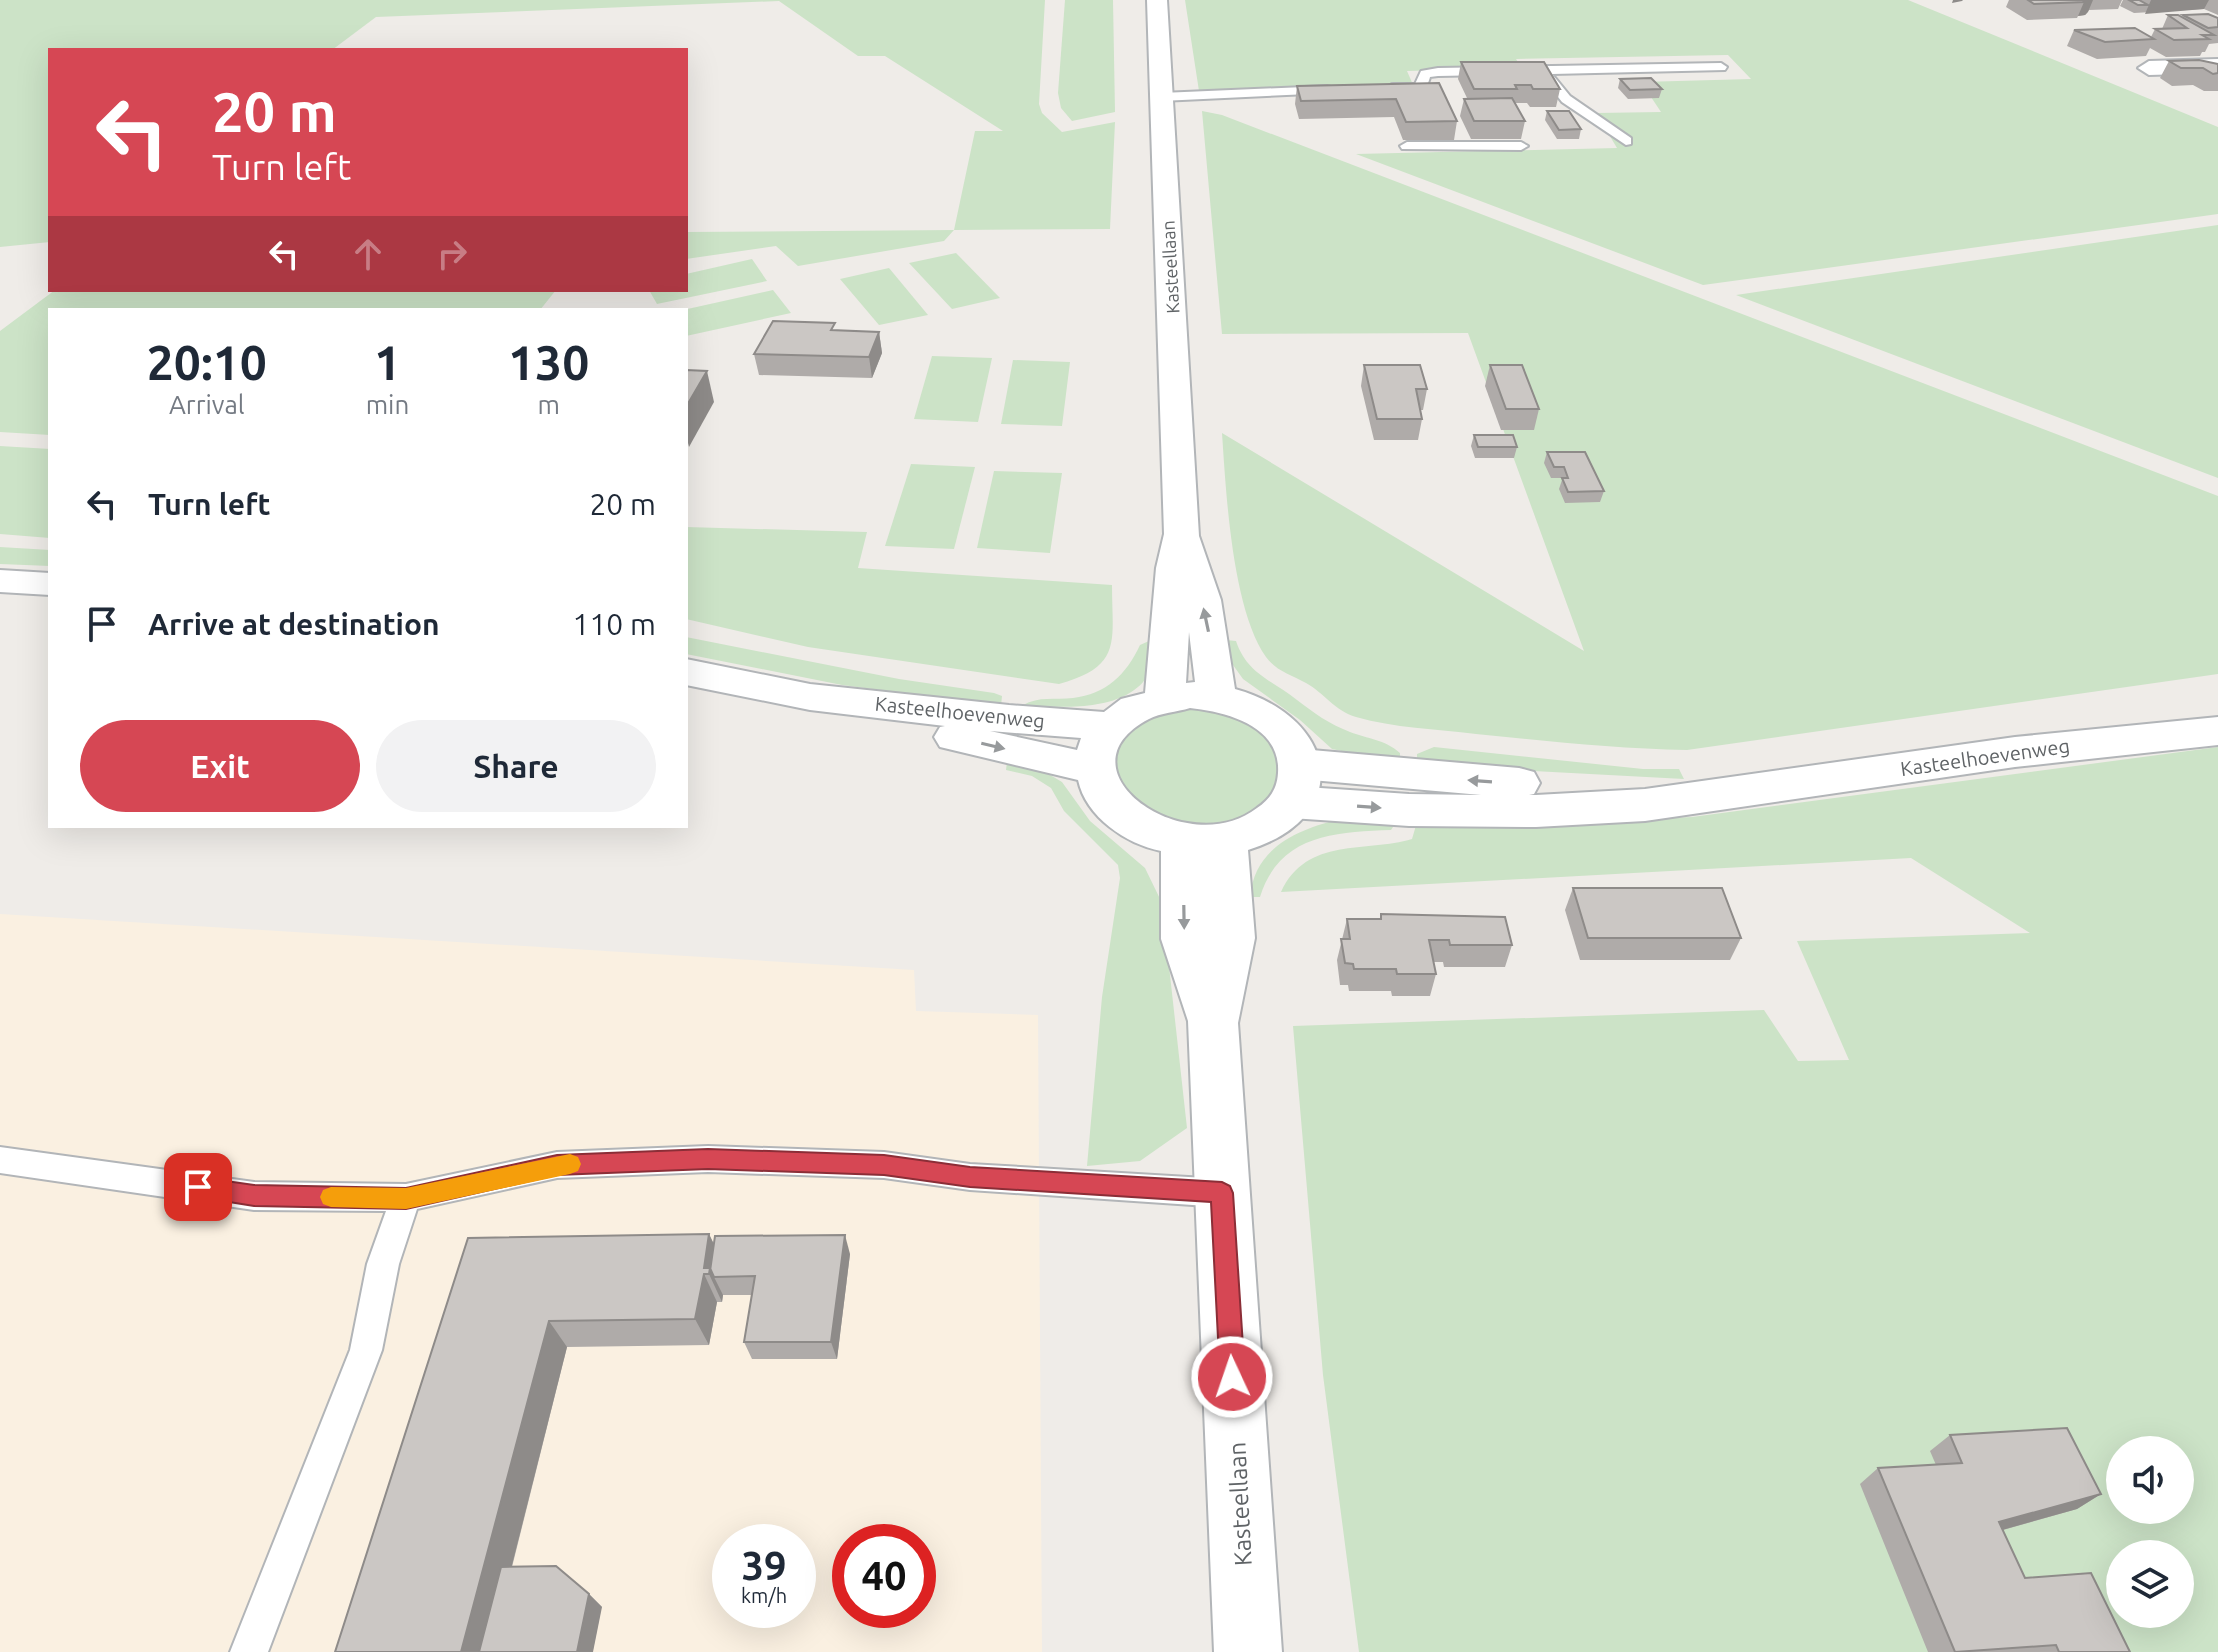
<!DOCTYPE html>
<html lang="en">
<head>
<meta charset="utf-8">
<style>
  body { margin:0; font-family:Ubuntu,sans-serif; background:#f2f2f3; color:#1f2937; height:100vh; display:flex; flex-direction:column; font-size:30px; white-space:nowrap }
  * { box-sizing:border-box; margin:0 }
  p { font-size:26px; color:#747a83 }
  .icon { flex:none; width:44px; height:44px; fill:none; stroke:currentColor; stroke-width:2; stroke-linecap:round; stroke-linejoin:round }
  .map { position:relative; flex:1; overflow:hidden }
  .sheet { position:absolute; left:48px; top:308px; width:640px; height:520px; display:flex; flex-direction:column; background:#fff; border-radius:0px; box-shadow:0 8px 32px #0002 }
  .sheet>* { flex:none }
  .guide { position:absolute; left:48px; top:48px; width:640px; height:244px; border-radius:0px; box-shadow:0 8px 32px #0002; background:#d64754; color:#fff; overflow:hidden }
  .buttons { position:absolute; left:2106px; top:1436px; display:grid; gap:16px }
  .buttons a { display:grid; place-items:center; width:88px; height:88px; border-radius:50%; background:#fff; box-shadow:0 8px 32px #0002; font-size:40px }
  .speed { position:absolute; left:712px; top:1524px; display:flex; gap:16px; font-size:40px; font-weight:700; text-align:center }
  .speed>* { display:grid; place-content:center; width:104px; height:104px; border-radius:50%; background:#fff; box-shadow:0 8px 32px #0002; line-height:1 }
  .speed small { font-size:20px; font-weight:400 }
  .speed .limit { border:12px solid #d22; background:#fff; color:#111 }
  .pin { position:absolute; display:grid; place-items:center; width:68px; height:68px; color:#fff; margin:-34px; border-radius:16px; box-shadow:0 4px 12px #0006 }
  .me { position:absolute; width:88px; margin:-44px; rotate:357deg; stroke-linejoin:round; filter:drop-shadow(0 0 6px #0008) }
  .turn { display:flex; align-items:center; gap:28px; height:168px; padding:0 32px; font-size:36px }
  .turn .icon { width:104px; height:104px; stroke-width:2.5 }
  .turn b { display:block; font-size:56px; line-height:68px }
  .lanes { display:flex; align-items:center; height:76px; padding:0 32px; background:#0003; justify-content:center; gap:40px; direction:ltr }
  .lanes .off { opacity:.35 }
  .eta { display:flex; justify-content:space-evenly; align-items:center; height:136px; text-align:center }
  .eta b { font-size:48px; font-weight:600; line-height:56px }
  .button { display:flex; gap:16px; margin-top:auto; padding:16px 32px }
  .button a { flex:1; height:92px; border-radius:48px; background:#d64754; color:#fff; font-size:32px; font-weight:600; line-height:92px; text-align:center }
  .button a+a { background:#f2f2f3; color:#1f2937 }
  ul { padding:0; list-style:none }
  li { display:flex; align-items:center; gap:24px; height:120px; padding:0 32px }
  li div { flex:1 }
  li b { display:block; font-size:30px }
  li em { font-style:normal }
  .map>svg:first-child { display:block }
</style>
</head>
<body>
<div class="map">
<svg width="2218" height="1652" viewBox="0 0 2218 1652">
  <rect width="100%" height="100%" fill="#efece8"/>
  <path fill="#faf0e1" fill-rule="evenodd" d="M0 914 914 970 916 1011 1038 1015 1042 1652H0ZM730 1542H798V1610H730ZM850 1542H918V1610H850Z"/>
  <g fill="#cce3c7" fill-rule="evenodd">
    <path d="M0 0H1045L1039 104 1042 113 1062 132 1115 122 1110 229 954 230 944 241 798 266 776 246 686 259V232L954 230 975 131H1003L885 56H858L779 1 376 17 332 50H50V242L0 247Z"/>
    <path d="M1065 0H1113L1115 112 1072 121 1061 108 1058 93Z"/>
    <path d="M1185 0H1908L2218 127V214L1703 285 1356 154 1617 148 1596 113 1661 112 1641 82 1751 79 1728 55 1516 59 1522 68 1407 71 1414 87 1199 91Z"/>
    <path d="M1202 111 1222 115 2218 496V674L1687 750C1616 749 1546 741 1476 734 1436 729 1394 728 1356 717 1335 711 1324 693 1306 683 1291 675 1276 671 1266 657 1232 609 1226 492 1222 433L1584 651 1468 333 1222 334Z"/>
    <path d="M2218 225V478L1736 295Z"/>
    <path d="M956 253 1000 298 952 309 909 263Z"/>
    <path d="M752 259 767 281 657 304 649 290H686V274Z"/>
    <path d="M889 268 928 315 879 325 840 279Z"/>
    <path d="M55 290H556L540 310H50V435L0 432V331Z"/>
    <path d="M773 290 791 313 686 336V310H683Z"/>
    <path d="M932 356 992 358 978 422 914 419Z"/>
    <path d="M1013 360 1070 362 1062 426 1001 424Z"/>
    <path d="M0 446 50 449V538L0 534Z"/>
    <path d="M911 464 975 467 954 549 885 546Z"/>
    <path d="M994 471 1062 473 1050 553 977 548Z"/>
    <path d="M686 527 867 532 858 568 1112 585C1112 642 1123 666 1059 684L808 647 686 619Z"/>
    <path d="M0 547 50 550V566L0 564Z"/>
    <path d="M686 637 899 679 994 693 1002 696 1001 706 842 685 686 654Z"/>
    <path d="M1226 640 1236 641C1247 674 1272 680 1297 700 1314 713 1329 724 1350 732 1368 739 1384 739 1400 753V763L1332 749 1300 720 1243 679 1228 658Z"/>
    <path d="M1149 641H1158C1155 713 1077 709 1023 705 1039 696 1055 700 1073 698 1106 694 1126 675 1140 645Z"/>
    <path d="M1196 706 1221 709 1264 728 1286 760 1266 812 1195 832 1126 805 1110 753C1129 716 1159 713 1196 706Z"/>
    <path d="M1434 747 1643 769H1679L1684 779 1417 765V754Z"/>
    <path d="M2218 747V1652H1359L1323 1375 1293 1026 1764 1010 1798 1061 1849 1060 1797 941 2030 933 1911 858 1281 892C1307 836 1366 853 1412 839L1417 822 1516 825 1692 817ZM2120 1450H2180V1510H2120ZM2120 1554H2180V1614H2120Z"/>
    <path d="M1007 762 1040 769 1062 782 1090 821 1145 868 1162 903 1187 1128 1140 1161 1087 1166 1102 997 1120 878 1118 865 1064 811 1051 788 1032 776 1006 770Z"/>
    <path d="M1344 818 1397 821 1391 830C1334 832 1279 835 1260 897H1250C1255 846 1299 829 1344 818Z"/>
  </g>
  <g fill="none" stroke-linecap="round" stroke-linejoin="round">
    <defs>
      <g id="service">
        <path d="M1721 63 1727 67 1725 70 1552 74 1570 96 1631 138V144L1626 145 1562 102 1540 74 1438 76 1430 77C1430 78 1426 89 1425 90 1418 96 1392 92 1386 88L1392 84H1415L1421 71 1438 68Z"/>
        <path d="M1327 86 1331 87V93L1161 101 1155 97 1161 93Z"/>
        <path d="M1407 142H1521L1528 146 1521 150 1402 149 1400 146Z"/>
        <path d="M708 1146 884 1152 970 1164 1222 1179 1233 1183 1237 1193 1233 1203 1222 1207 970 1190 884 1178 708 1172 557 1178 417 1209 399 1264 382 1350 268 1652H230L350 1350 367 1264 386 1211 254 1210 0 1173V1147L254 1182 406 1184 557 1152Z"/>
      </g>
      <g id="minor">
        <path d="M2218 59V73L2149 75 2138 68 2149 61Z"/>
        <path d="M2218 717V745L2015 767 1645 821 1536 827 1409 826 1291 818 1276 813 1269 802 1276 791 1291 786 1409 794 1481 795 1300 779 1285 774 1279 764 1285 754 1300 749 1519 768 1534 772 1540 783 1534 794 1529 795H1536L1645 789 2015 737Z"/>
      </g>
      <g id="tertiary">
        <path d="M1147 0H1167L1199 536 1221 600 1235 689C1337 717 1356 817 1248 850L1255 938 1238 1023 1282 1652H1214L1188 1021 1161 939V851C1126 844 1086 817 1078 780L940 747 934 737 940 727 945 726 810 710 686 685V659L810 684 1009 705 1104 712 1121 699 1145 693 1156 568 1164 534ZM1189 632 1195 682 1186 683ZM1190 708C1227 712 1281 726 1278 773 1277 789 1270 799 1257 808 1186 863 1053 769 1149 719 1160 713 1177 712 1190 708ZM990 731 1081 738 1077 750Z"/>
        <path d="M0 570 50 573V595L0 592Z"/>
      </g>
    </defs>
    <use href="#service" stroke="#b2b5b8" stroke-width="4"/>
    <use href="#minor" stroke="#b2b5b8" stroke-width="4"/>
    <use href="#tertiary" stroke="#b2b5b8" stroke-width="4"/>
    <use href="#service" fill="#fff" fill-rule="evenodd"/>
    <use href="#minor" fill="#fff" fill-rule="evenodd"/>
    <use href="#tertiary" fill="#fff" fill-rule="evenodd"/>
  </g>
  <g fill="#afaba9">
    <path d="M2009 0H2122L2118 9 2089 10 2085 15 2078 16 2077 18 2027 20 2006 7Z"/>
    <path d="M2123 0H2218V15L2204 9 2134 13 2120 6Z"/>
    <path d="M2168 15 2182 17 2183 15 2218 18V43L2209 44 2205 52H2202L2200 56 2166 57 2150 48 2146 56 2097 59 2067 46 2074 30 2151 37 2155 29H2162Z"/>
    <path d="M2169 61 2218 64V91H2204L2193 85 2172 86 2160 78Z"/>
    <path d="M1461 62 1560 89 1556 107H1530L1527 103H1515L1525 121 1521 139H1471L1460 116 1464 99 1467 98 1458 79Z"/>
    <path d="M1620 79 1662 89 1659 98 1628 99 1618 88Z"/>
    <path d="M1439 83 1457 121 1454 140H1403L1394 117 1299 119 1295 104 1297 86Z"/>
    <path d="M1547 111 1581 129 1579 139H1557L1545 120Z"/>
    <path d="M836 330 879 332 882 353 872 378 759 375 754 354Z"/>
    <path d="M1364 365 1427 389 1423 410H1420L1422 419 1418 440H1374L1361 386Z"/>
    <path d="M1490 365 1539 409 1534 430H1501L1485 386Z"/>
    <path d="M1474 435 1517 447 1514 458H1475L1471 446Z"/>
    <path d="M1547 452 1604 491 1600 502 1565 503 1559 489 1562 480 1561 478H1551L1544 463Z"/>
    <path d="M1573 888 1741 938 1730 960H1580L1565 910Z"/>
    <path d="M1381 914 1512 945 1505 967H1444L1443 962H1433L1436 974 1430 996H1392L1391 991H1349L1348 985H1340L1337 960 1347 919H1380Z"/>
    <path d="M709 1234 714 1244 850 1254 837 1359H752L744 1342 752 1295H723L722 1302H717L709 1345 567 1347 512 1567 589 1594 602 1607 335 1652 468 1238Z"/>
    <path d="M1950 1435 2101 1494 2077 1509 2003 1530 2025 1578 2130 1652H1928L1860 1484 1878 1468 1936 1465 1930 1451Z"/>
  </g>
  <g fill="#8e8b89">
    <path d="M1953 0H1963L1962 1 1952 3Z"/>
    <path d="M2083 0H2093L2088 12 2085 15 2078 16 2084 2Z"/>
    <path d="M2151 0H2209L2204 9 2145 14Z"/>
    <path d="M879 332 882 353 872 378 869 357Z"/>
    <path d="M707 371 714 402 689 447 686 435V407Z"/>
    <path d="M709 1234 722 1262 714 1277 723 1295 722 1302 709 1274 704 1268Z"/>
    <path d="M845 1235 850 1254 837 1359 831 1342Z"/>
    <path d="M704 1274 717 1302 709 1345 695 1319Z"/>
    <path d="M549 1321 567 1347 490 1652H461Z"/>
    <path d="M2101 1494 2077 1509 1977 1537 1999 1522Z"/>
    <path d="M589 1594 602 1607 593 1652H577Z"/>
  </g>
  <g fill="#cbc7c4" stroke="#8e8b89" stroke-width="2">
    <path d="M2028 0H2083L2084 2 2034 4Z"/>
    <path d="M2129 0H2139L2148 5H2138Z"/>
    <path d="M2208 14 2218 18V27L2208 28 2183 15Z"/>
    <path d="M2168 15H2178L2214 35H2202L2209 39 2174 40 2155 29 2187 28Z"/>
    <path d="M2135 28 2154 39 2105 42 2074 30Z"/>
    <path d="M2199 60 2218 64V73L2213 74 2203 68H2181L2169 61Z"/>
    <path d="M1461 62H1544L1560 89H1533L1531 85H1515L1517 89H1474Z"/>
    <path d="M1651 78 1662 89 1630 90 1620 79Z"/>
    <path d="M1439 83 1457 121 1406 122 1396 99 1301 101 1297 86Z"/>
    <path d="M1512 98 1525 121H1474L1464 99Z"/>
    <path d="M1547 111H1569L1581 129 1559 130Z"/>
    <path d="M773 321 835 323 831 330 879 332 869 357 754 354Z"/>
    <path d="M1364 365H1420L1427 389H1416L1422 419H1377Z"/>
    <path d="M1490 365H1522L1539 409H1506Z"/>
    <path d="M686 370 707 371 686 407Z"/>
    <path d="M1474 435H1513L1517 447H1478Z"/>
    <path d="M1547 452H1585L1604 491 1568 492 1562 478H1568L1564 467H1554Z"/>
    <path d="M1573 888H1722L1741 938H1588Z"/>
    <path d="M1381 914 1505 917 1512 945H1450L1449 940H1429L1436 974H1397L1396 969H1354L1353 964 1345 963 1341 939H1350L1347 919H1381Z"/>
    <path d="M709 1234 704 1268H710L709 1274H704L695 1319 549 1321 461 1652H335L468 1238Z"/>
    <path d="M845 1235 831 1342H744L755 1276 714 1277 710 1268V1271L715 1236Z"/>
    <path d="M2067 1428 2101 1494 1999 1522 2025 1578 2091 1573 2130 1652H2059L2056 1645 1955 1652 1878 1468 1962 1463 1950 1435Z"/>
    <path d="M556 1566 589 1594 577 1652H479L501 1567Z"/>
  </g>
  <defs><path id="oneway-solid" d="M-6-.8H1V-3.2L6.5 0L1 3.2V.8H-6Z" transform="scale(2)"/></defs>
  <g fill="#979a9c">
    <use href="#oneway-solid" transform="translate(1206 620) rotate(-102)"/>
    <use href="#oneway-solid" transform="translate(993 746) rotate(13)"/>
    <use href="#oneway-solid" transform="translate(1480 781) rotate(-176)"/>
    <use href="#oneway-solid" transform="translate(1369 807) rotate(4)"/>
    <use href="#oneway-solid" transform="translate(1184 917) rotate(89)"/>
  </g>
  <path fill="#d64754" stroke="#8b2e37" stroke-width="2" d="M708 1149 884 1155 970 1167 1222 1182 1230 1186 1233 1193 1245 1377 1241 1385 1232 1389 1224 1385 1220 1377 1211 1202 970 1187 884 1175 708 1169 557 1175 406 1209 254 1206 198 1197 190 1194 187 1187 190 1180 198 1177 254 1185 406 1188 557 1155Z"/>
  <path fill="#f59e0b" d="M570 1154 578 1157 581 1164 578 1171 570 1174 406 1209 331 1207 323 1204 320 1197 323 1190 331 1187 406 1188Z"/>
  <g text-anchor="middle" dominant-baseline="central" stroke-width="6" stroke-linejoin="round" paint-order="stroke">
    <g font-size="18" fill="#5f6366" stroke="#fff">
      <text transform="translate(1170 267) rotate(-93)">Kasteellaan</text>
    </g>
    <g font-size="20" fill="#5f6366" stroke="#fff">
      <text transform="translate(960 712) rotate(6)">Kasteelhoevenweg</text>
      <text transform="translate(1985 757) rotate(-8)">Kasteelhoevenweg</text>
    </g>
    <g font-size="24" fill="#5f6366" stroke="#fff">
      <text transform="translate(1240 1504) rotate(-93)">Kasteellaan</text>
    </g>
  </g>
</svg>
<div class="buttons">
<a><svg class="icon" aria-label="sound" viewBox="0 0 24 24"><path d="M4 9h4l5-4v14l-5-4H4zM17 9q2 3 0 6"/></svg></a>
<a><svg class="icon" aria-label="layers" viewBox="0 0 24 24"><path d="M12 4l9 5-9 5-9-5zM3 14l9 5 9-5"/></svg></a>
</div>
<div class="speed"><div>39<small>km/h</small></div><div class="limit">40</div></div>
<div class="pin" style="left:198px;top:1187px;background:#d93025"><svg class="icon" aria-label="arrive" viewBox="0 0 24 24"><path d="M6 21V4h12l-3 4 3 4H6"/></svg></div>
<svg class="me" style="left:1232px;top:1377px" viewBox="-20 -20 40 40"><circle r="17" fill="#d64754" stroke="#fff" stroke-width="3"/><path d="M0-11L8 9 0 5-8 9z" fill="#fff"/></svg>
<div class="guide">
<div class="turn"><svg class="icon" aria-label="left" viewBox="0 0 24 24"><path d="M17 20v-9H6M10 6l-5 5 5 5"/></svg><div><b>20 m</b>Turn left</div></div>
<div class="lanes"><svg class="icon" aria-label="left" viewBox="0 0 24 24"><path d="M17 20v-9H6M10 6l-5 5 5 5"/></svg><svg class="icon off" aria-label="ahead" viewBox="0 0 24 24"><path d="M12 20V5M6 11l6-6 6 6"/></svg><svg class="icon off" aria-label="right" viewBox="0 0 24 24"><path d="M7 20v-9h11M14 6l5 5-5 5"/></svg></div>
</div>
<section class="sheet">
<div class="eta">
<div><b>20:10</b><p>Arrival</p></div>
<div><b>1</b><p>min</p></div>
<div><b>130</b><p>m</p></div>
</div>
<ul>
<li><svg class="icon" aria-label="left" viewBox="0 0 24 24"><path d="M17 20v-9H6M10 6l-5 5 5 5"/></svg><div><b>Turn left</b></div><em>20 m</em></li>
<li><svg class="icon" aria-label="arrive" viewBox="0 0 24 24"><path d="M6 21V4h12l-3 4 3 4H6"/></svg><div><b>Arrive at destination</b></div><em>110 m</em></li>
</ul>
<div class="button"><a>Exit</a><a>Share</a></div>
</section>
</div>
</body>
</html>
